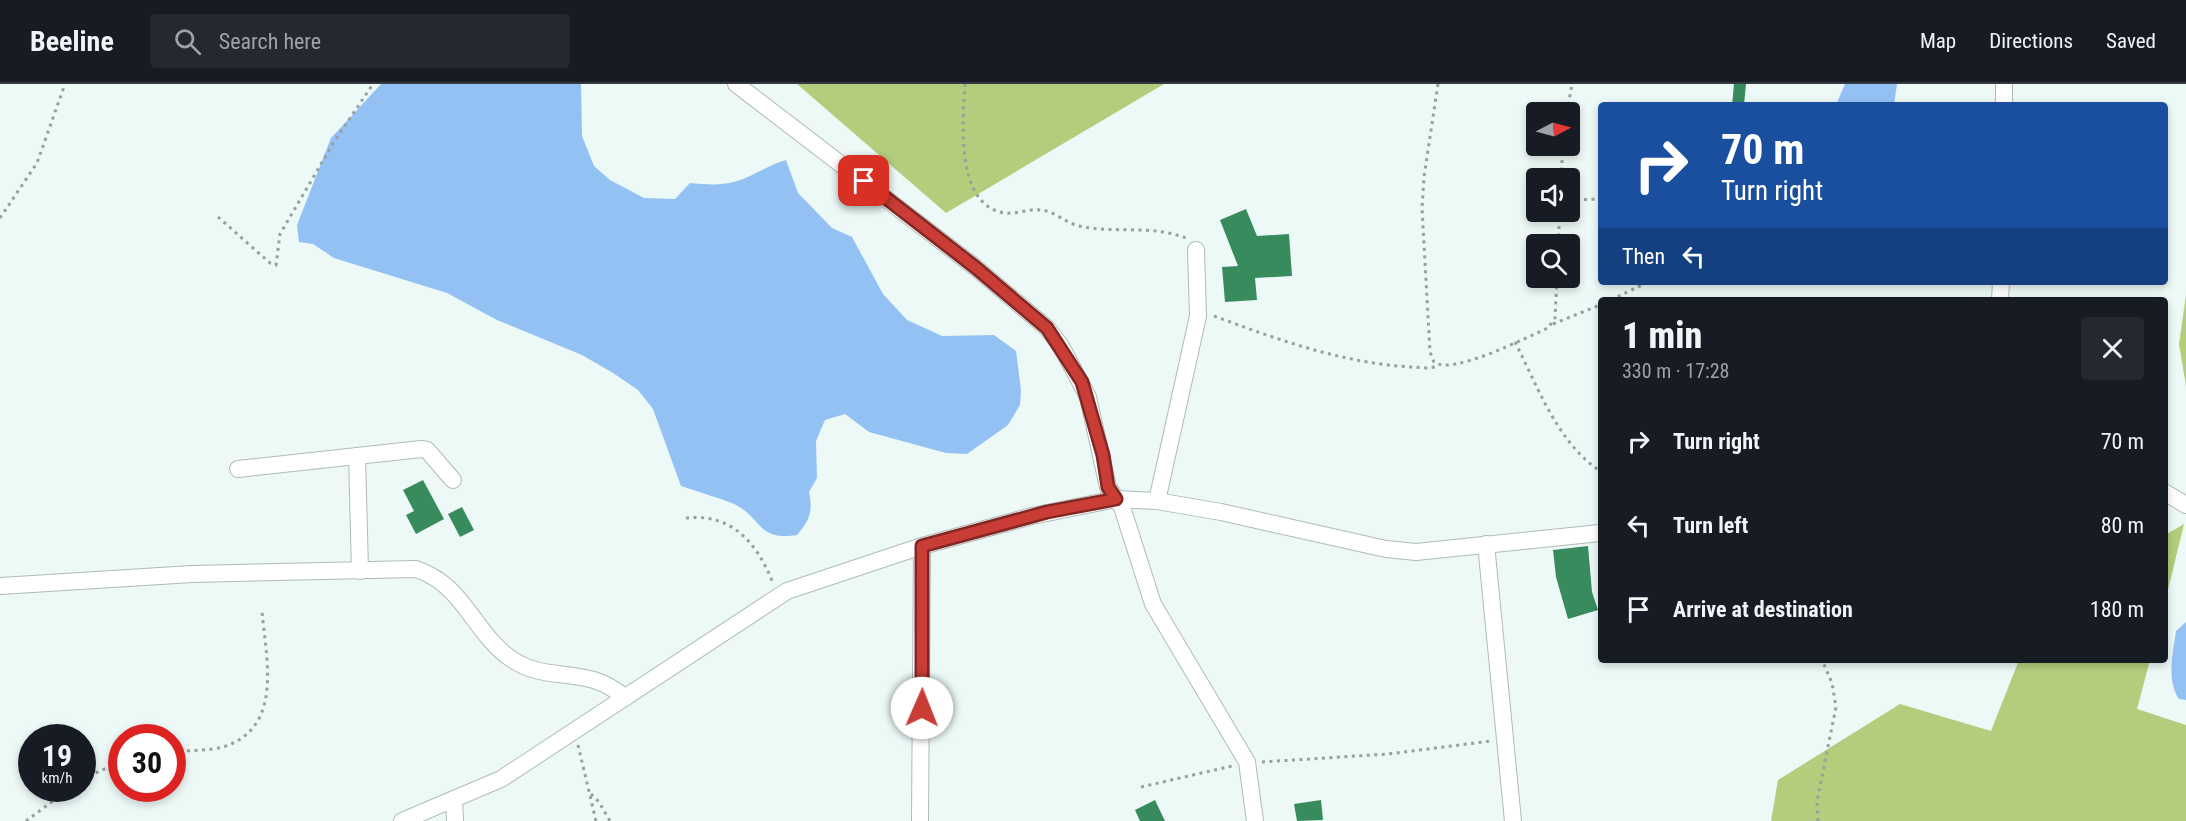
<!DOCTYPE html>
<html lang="en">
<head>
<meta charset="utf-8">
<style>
  body { margin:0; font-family:"Roboto Condensed",sans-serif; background:#242831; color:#f1f3f6; height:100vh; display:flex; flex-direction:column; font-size:22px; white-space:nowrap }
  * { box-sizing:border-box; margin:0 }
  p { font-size:20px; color:#9ea1a6 }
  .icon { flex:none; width:33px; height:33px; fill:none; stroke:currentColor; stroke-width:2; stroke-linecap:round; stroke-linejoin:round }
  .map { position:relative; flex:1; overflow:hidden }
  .details { position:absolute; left:1598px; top:213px; width:570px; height:366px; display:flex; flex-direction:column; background:#171b24; border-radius:6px; box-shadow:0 3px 9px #0003 }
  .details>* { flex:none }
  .banner { position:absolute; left:1598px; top:18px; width:570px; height:183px; border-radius:6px; box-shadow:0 3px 9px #0003; background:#1a4fa0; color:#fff; overflow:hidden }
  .needle { width:39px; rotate:84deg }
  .fabs { position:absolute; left:1526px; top:18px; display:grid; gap:12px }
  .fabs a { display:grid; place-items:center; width:54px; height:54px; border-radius:6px; background:#171b24; box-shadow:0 3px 9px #0003; font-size:30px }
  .speed { position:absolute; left:18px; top:640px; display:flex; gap:12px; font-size:30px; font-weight:700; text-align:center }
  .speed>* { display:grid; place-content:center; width:78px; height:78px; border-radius:50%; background:#171b24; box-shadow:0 3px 9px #0003; line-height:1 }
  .speed small { font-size:15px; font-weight:400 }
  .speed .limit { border:9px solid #d22; background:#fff; color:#111 }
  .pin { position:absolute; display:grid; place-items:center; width:51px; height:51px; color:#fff; margin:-26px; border-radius:12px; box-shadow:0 3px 9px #0006 }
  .me { position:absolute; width:66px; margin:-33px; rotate:1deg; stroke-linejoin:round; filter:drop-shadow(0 0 4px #0008) }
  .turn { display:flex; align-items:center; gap:21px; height:126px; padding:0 24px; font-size:27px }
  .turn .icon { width:78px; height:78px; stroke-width:2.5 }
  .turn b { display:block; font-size:42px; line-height:51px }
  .then { display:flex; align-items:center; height:57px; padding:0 24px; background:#0003; gap:12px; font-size:22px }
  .round { display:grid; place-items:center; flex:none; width:63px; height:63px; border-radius:6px; background:#242831 }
  .overview { display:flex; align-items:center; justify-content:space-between; height:102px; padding:0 24px }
  h1 { font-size:36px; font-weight:800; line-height:45px }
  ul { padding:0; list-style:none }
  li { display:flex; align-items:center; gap:18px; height:84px; padding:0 24px }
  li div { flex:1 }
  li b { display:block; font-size:22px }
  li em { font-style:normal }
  header { display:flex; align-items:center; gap:36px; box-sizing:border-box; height:84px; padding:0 30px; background:#171b24; border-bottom:2px solid #363941 }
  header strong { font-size:28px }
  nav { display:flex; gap:33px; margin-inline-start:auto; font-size:21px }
  .search { width:420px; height:54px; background:#242831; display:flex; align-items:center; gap:15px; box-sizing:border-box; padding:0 21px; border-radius:6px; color:#9ea1a6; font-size:22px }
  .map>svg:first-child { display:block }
</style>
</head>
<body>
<header>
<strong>Beeline</strong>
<div class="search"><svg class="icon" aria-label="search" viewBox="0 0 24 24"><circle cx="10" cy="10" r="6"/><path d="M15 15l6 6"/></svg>Search here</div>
<nav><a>Map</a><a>Directions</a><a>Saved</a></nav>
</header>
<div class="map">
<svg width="2186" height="737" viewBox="0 0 2186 737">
  <rect width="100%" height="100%" fill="#ecf9f7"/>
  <g fill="#b3cd7c">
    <path d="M797 0H1164L946 129Z"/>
    <path d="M2186 211V302L2179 260Z"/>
    <path d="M2184 440 2165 518V451Z"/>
    <path d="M2019 576H2150L2137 625 2186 641V737H1771L1778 696 1900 620 1991 647Z"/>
  </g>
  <g fill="#94c1f4">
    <path d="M381 0H581L582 52 594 82 610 96 644 114 675 115 690 99C704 100 719 102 733 98 752 94 767 81 786 76L798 109 832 144 852 153 883 210 907 236 942 252 994 251 1016 267 1021 306 1020 321 1008 341 967 370 946 369 869 348 845 330 825 336 816 357 817 394 809 408C813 427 810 436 797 451 756 457 762 433 734 420 717 413 698 408 681 402L653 325 638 306 613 289 582 271 497 236 447 209 334 174 313 160 299 158 297 141 331 54Z"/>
    <path d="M1845 0H1897L1894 21H1836Z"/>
    <path d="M2186 538V616L2179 615C2166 595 2173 570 2176 547Z"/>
  </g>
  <g fill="#388b5c">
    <path d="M1734 0H1746L1744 21H1732Z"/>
    <path d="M1246 125 1257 152 1289 150 1292 192 1255 194 1257 216 1225 218 1222 183 1238 182 1220 136Z"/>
    <path d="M423 396 444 435 416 450 406 431 414 427 403 406Z"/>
    <path d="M462 423 474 446 460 453 448 430Z"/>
    <path d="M1588 462 1592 508 1598 526 1568 535 1556 493 1553 466Z"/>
    <path d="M1155 716 1165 737H1140L1135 726Z"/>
    <path d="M1321 716 1323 736 1297 737 1294 720Z"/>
  </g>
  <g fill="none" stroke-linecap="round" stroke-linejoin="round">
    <defs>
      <g id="minor">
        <path d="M736 0 975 183 1047 244 1061 262 1088 313 1108 403 1122 423 1153 520 1247 678 1255 737"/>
        <path d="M2004 0V21"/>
        <path d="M2000 216 2001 198"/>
        <path d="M357 372 360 487"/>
        <path d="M238 385 421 365 427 366 453 396"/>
        <path d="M2164 408 2186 421"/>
        <path d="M1157 417 1198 232 1196 166"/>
        <path d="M1486 460 1513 737"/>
        <path d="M0 502 192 490 416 485C465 501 474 551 513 576 549 600 588 580 625 614"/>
        <path d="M454 716 455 737"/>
        <path d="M402 737 501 695 787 507 922 462 1032 432 1116 415 1157 417 1221 428 1386 465 1416 468 1600 449"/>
        <path d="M920 737 922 462"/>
      </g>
    </defs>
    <use href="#minor" stroke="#afbbb9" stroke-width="18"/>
    <g stroke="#96a09e" stroke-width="3" stroke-dasharray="3 4.5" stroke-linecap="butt">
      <path d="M965 0C963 36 955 116 1000 128 1013 132 1028 124 1041 126 1054 127 1066 139 1079 142 1114 150 1154 140 1188 155"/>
      <path d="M1438 0 1424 93 1422 124 1430 268 1434 278C1452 292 1527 253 1548 244L1555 234 1557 194"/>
      <path d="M1567 28 1572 0"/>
      <path d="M1561 94 1563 62"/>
      <path d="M1569 116 1600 115"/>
      <path d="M218 133 270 179 276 181 280 150 334 58 373 0"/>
      <path d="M0 134 37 79 65 0"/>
      <path d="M1558 160 1560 128"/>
      <path d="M1611 216 1648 198"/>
      <path d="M1214 232C1279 256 1342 279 1411 283 1420 283 1431 286 1438 281"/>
      <path d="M1553 240 1600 221"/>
      <path d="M1515 258C1538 303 1557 358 1600 387"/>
      <path d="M686 434C732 429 757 459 773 499"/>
      <path d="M578 661 596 737"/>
      <path d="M172 668C188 666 208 667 223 663 284 644 266 575 262 527"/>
      <path d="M1262 678 1388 670 1491 657"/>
      <path d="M82 695 122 677"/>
      <path d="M1141 703 1232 682"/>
      <path d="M591 710 599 718 610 737"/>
      <path d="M26 737 69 705"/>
      <path d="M1818 737 1817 717 1836 623 1832 599 1822 576"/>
    </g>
    <use href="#minor" stroke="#fff" stroke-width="16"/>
  </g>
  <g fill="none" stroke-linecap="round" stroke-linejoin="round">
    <defs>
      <path id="route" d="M864 97 975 183 1047 244 1082 298 1103 371 1108 403 1116 415 1047 428 922 462V624"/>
    </defs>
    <use href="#route" stroke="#832723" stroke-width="15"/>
    <use href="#route" stroke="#ca3c36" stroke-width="10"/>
  </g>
</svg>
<div class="fabs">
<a><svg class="needle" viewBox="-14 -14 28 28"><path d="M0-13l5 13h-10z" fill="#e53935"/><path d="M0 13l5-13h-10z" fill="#9ea1a6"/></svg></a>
<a><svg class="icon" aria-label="sound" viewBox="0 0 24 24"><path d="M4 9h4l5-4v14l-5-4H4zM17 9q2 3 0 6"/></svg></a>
<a><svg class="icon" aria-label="search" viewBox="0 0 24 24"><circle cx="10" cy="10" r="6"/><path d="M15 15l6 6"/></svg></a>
</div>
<div class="speed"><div>19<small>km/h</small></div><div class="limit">30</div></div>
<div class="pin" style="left:864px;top:97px;background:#d93025"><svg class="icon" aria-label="arrive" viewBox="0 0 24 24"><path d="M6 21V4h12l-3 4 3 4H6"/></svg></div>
<svg class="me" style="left:922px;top:624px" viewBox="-20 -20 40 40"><circle r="19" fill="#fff"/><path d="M0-13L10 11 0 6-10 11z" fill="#ca3c36"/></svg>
<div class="banner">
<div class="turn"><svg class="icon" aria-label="right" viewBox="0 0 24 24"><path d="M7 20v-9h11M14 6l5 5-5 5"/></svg><div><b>70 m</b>Turn right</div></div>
<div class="then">Then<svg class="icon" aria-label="left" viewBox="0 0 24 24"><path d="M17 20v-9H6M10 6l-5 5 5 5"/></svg></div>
</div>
<section class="details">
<div class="overview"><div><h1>1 min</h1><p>330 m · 17:28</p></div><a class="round"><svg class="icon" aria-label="close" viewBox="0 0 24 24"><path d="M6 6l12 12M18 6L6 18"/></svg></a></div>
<ul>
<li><svg class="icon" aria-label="right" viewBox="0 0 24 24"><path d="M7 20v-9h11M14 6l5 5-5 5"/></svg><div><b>Turn right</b></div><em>70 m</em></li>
<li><svg class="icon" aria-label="left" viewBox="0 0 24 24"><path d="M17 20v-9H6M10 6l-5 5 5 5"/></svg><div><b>Turn left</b></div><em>80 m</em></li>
<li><svg class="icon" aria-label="arrive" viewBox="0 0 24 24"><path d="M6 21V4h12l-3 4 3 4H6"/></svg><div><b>Arrive at destination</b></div><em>180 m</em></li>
</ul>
</section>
</div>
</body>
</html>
